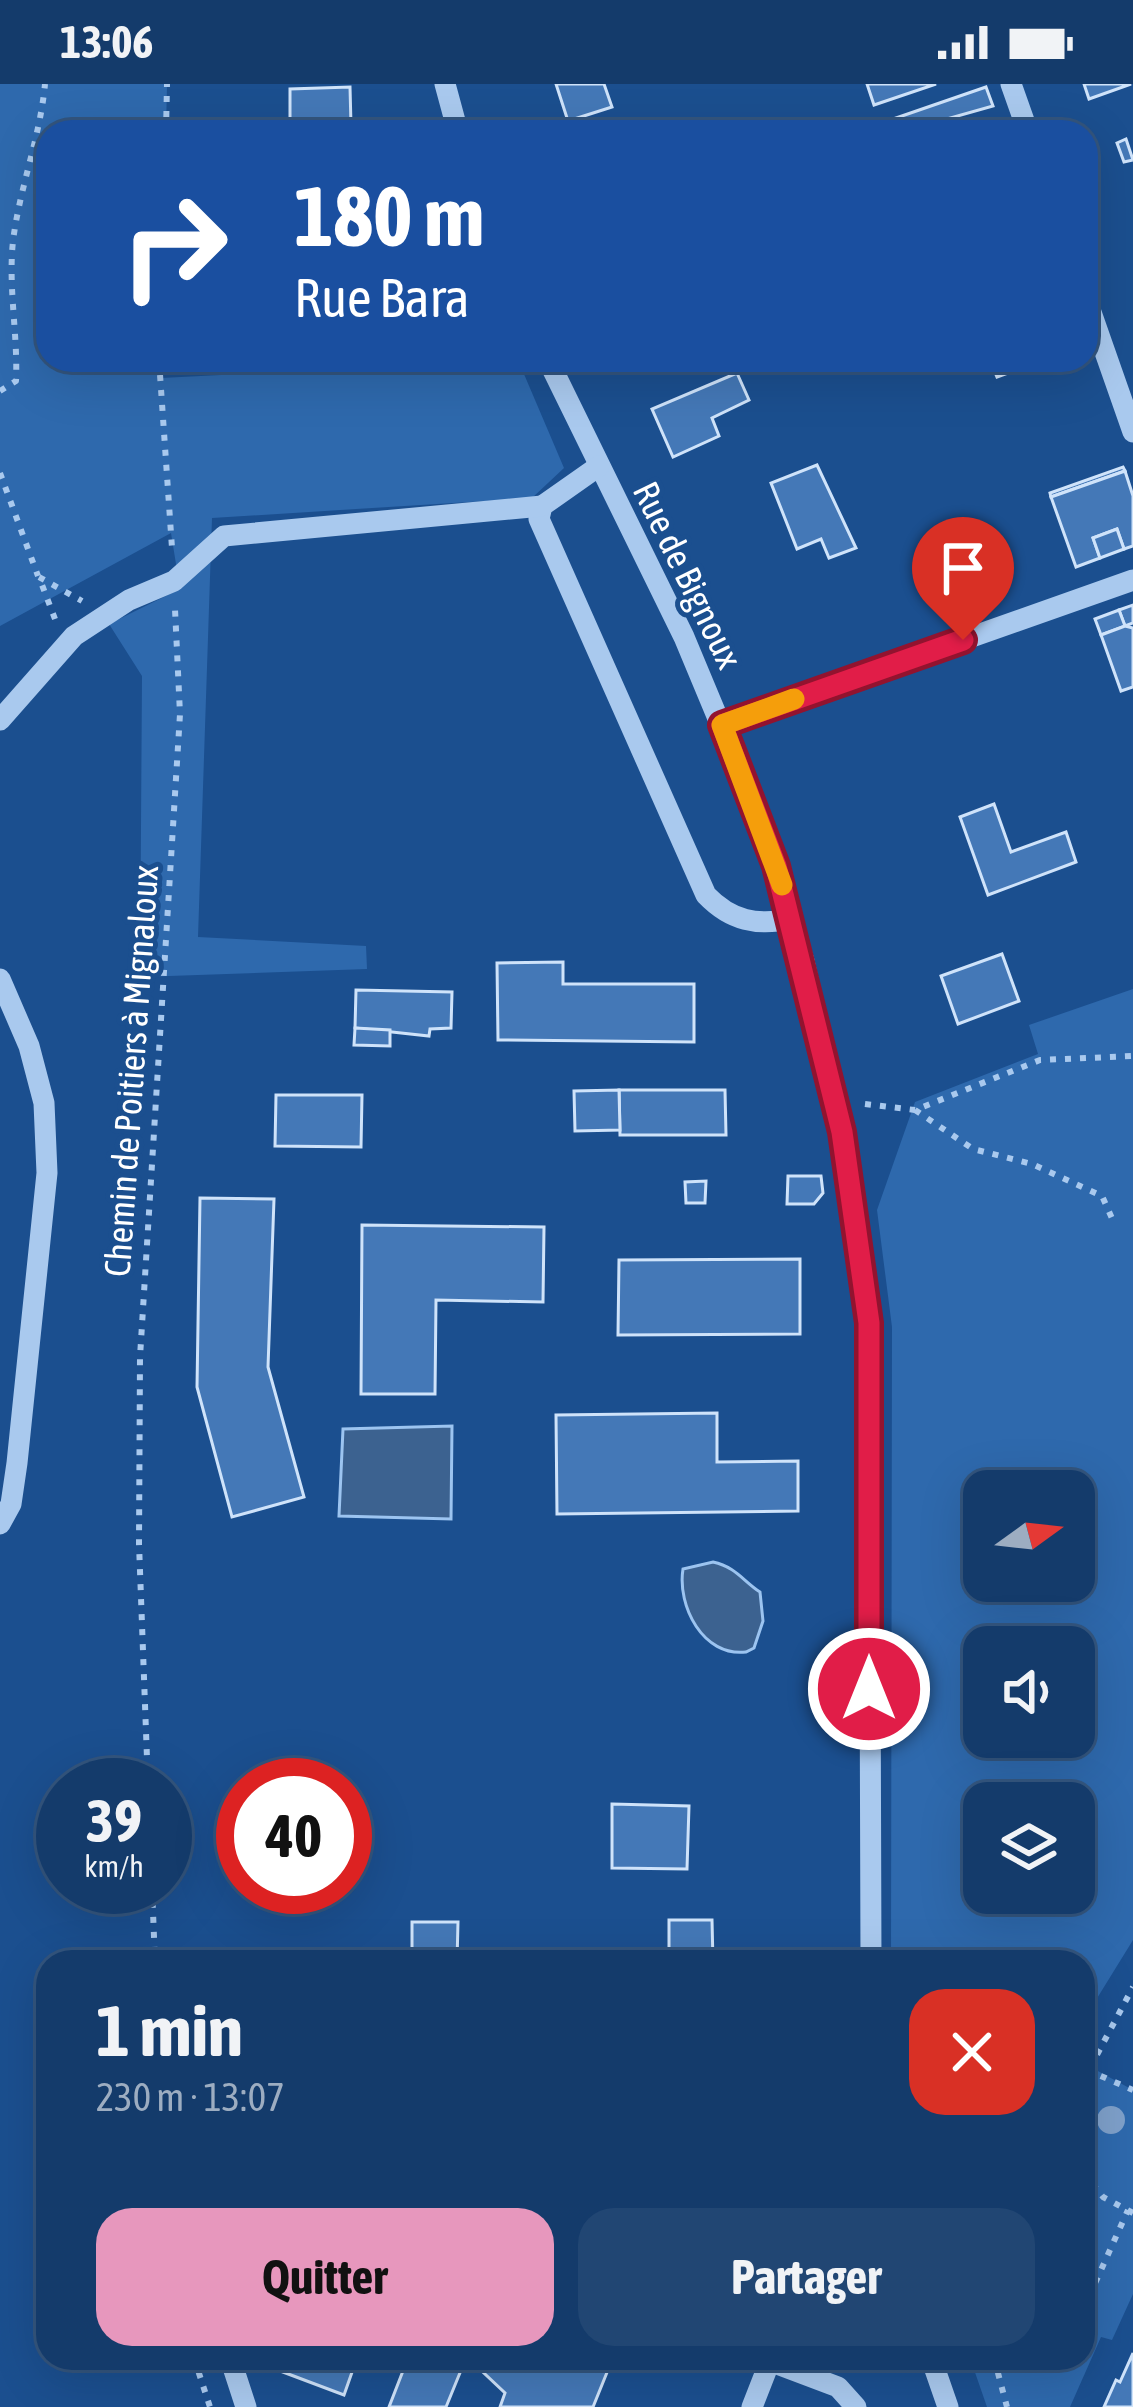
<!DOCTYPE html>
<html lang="fr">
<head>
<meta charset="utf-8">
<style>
  body { margin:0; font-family:"Asap Condensed",sans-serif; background:#214673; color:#f1f3f6; height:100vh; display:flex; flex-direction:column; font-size:45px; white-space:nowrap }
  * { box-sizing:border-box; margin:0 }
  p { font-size:39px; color:#9dadc1 }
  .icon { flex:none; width:66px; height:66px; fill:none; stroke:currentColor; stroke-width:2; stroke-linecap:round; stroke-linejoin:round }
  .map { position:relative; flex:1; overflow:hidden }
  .sheet { position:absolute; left:36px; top:1866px; width:1059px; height:420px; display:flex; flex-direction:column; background:#143b6b; border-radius:36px; box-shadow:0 12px 48px #0002,0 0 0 3px #33557e }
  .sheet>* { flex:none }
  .hud { position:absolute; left:36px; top:36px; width:1062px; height:252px; border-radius:36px; box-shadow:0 12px 48px #0002,0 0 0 3px #33557e; background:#1a4fa0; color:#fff; overflow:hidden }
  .needle { width:78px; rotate:75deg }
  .tools { position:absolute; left:963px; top:1386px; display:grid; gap:24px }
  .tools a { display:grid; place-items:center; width:132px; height:132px; border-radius:24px; background:#143b6b; box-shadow:0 12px 48px #0002,0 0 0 3px #33557e; font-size:60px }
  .speed { position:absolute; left:36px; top:1674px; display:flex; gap:24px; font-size:60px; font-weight:700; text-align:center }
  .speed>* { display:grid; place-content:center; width:156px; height:156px; border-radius:50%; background:#143b6b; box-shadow:0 12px 48px #0002,0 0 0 3px #33557e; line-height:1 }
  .speed small { font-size:30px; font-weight:400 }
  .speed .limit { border:18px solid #d22; background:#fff; color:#111 }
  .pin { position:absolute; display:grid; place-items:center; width:102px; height:102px; color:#fff; margin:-123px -51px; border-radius:50% 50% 50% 0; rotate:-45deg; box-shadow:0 0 12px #0007 }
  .pin .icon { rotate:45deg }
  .me { position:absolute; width:132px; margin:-66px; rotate:0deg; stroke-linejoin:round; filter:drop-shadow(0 0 9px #0008) }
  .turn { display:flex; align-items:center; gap:42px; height:252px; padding:0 60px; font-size:54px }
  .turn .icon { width:156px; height:156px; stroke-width:2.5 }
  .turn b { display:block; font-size:84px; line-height:102px }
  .round { display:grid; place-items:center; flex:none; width:126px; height:126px; border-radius:36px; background:#214673 }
  .head { display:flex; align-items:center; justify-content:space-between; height:204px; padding:0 60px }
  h1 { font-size:72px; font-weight:700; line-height:90px }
  .cta { display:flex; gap:24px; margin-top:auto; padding:24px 60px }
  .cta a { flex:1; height:138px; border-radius:36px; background:#e797bd; color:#111; font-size:48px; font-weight:700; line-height:138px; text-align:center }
  .cta a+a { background:#214673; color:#f1f3f6 }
  .status { display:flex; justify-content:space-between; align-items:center; height:84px; padding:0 60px; background:#143b6b; direction:ltr }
  .status svg { height:33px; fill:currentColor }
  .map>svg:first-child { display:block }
</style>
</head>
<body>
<div class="status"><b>13:06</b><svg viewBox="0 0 49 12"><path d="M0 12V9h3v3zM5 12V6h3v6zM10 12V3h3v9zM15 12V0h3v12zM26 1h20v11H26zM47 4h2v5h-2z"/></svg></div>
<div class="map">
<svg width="1133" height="2323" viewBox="0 0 1133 2323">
  <rect width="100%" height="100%" fill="#1b4f8f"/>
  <g fill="#2e69ad" fill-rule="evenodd">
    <path d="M0 0H167L166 48H48V276H159L161 294 518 276 564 384 532 414 212 434 198 853 366 862 367 885 140 893 142 592 109 540 180 505 171 449 0 542Z"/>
    <path d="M1133 905V1856L1083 1937V1878H891L892 1243 877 1126 915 1018 1038 970 1029 941ZM984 1407H1074V1497H984ZM984 1563H1074V1653H984ZM984 1719H1074V1809H984Z"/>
    <path d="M1083 1979 1133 2006V2210L1112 2256 1101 2253 1070 2323H987L970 2274H1083Z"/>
  </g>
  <g fill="#3c6290" stroke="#9cc4f0" stroke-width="3">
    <path d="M452 1342 451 1435 339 1432 343 1345Z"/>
    <path d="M713 1478C736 1483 743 1497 760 1508L763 1537 754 1564 746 1568C703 1573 677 1522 683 1485Z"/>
  </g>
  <g fill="#4478b7" stroke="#cfe3fa" stroke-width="3">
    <path d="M556 0H604L612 23 568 37Z"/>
    <path d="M867 0H936L874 21Z"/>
    <path d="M1084 0H1131L1089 15Z"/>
    <path d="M350 3 351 41H361V48L290 43V5Z"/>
    <path d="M986 3 993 22 901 48 896 34Z"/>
    <path d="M679 35 684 48H667L665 40Z"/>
    <path d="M1126 55 1133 76 1124 78 1117 59Z"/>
    <path d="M990 276H1038L1039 278 997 293Z"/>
    <path d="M737 289 749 316 712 334 719 352 673 373 652 325Z"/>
    <path d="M817 381 856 464 829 474 821 455 797 465 771 399Z"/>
    <path d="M1123 383 1125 387 1051 413 1050 409Z"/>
    <path d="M1125 387 1133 412V462L1124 465 1117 445 1093 454 1100 474 1076 483 1051 413Z"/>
    <path d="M1117 445 1124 465 1100 474 1093 454Z"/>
    <path d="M1133 521V539L1125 542 1119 526Z"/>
    <path d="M1119 526 1125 542 1101 551 1095 535Z"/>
    <path d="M1125 542 1133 544V603L1121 607 1101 551Z"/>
    <path d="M994 720 1011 768 1066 748 1076 778 988 811 960 733Z"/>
    <path d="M1002 870 1019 917 958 940 941 892Z"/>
    <path d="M563 878V900H694V958L498 956 497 879Z"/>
    <path d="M356 906 452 908 451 944 430 945 429 952 355 944Z"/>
    <path d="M355 944 390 946V962L354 961Z"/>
    <path d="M619 1006H725L726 1051H620Z"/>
    <path d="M619 1006 620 1046 575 1047 574 1007Z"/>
    <path d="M276 1011H362L361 1063 275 1062Z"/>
    <path d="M788 1092H821L823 1109 814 1120H787Z"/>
    <path d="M706 1097 705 1119H686L685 1098Z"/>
    <path d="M200 1114 274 1115 268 1283 304 1413 232 1433 197 1303Z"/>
    <path d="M362 1141 544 1143 543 1218 436 1216 435 1310H361Z"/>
    <path d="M800 1175V1250L618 1251 619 1176Z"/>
    <path d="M717 1329V1378L798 1377V1427L557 1430 556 1331Z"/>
    <path d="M612 1720 689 1722 687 1785 612 1784Z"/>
    <path d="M669 1836H712L713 1878H669Z"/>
    <path d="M412 1838H458L457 1878H412Z"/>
    <path d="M1133 2269V2323H1104L1116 2296 1120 2298Z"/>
    <path d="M270 2274H357L344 2311 267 2282Z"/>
    <path d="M408 2274H466L446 2323H389Z"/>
    <path d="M468 2274H627L624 2282 610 2281 593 2323H500L505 2309Z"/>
  </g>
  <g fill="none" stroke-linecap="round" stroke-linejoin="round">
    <g stroke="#a9c9ee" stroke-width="6" stroke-dasharray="6 9" stroke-linecap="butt">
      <path d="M166 48 167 0"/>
      <path d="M159 276 172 464"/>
      <path d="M0 307 16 297C18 249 8 205 13 157 20 102 40 54 45 0"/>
      <path d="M0 389 38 492"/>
      <path d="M55 535 39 493 82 517"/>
      <path d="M865 1020 915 1026 1040 976 1133 972"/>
      <path d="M915 1026 973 1065 1032 1080 1102 1112 1115 1141"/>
      <path d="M148 1701 139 1460 140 1273 180 630 175 525"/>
      <path d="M152 1803 155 1878"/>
      <path d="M1087 1986 1133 2006"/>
      <path d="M1083 1997 1133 1903"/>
      <path d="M1083 2088 1103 2113 1133 2129"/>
      <path d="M1083 2226 1128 2126"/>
      <path d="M194 2274 210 2323"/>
      <path d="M994 2274 1007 2323"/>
    </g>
    <g stroke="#a9c9ee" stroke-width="21">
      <path d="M445 0 458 48"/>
      <path d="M1011 0 1028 48"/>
      <path d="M1086 214 1133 348"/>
      <path d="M548 276 684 553 757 728 804 877 842 1049 869 1239 871 1878"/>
      <path d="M599 382 542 422 539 435 706 811C731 837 757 842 791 835"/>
      <path d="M0 636 74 552 129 516 174 497 224 452 542 422"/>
      <path d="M722 641 1133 496"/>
      <path d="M0 895 29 962 44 1019 47 1089 17 1379 11 1420 0 1440"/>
      <path d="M230 2274 246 2323"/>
      <path d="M761 2274 838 2303 856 2323"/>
      <path d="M931 2274 948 2323"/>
      <path d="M752 2323 770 2277"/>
    </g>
  </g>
  <circle fill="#7ea0ca" cx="1111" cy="2036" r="14"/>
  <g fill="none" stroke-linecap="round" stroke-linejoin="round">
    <defs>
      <path id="route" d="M869 1605V1239L842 1048 776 782 722 641 963 556"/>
    </defs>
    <use href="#route" stroke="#92132f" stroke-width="30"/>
    <use href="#route" stroke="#e11d48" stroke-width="21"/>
    <path stroke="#f59e0b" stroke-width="21" d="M782 801 722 641 794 615"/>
  </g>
  <g text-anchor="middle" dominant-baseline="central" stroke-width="10" stroke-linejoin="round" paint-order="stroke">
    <g font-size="36" fill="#fff" stroke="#1b4f8f">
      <text transform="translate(688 491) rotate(64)">Rue de Bignoux</text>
      <text transform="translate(131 987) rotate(-86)">Chemin de Poitiers à Mignaloux</text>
    </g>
  </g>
</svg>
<div class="tools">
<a><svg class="needle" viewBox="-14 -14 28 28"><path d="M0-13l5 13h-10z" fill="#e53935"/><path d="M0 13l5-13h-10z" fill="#9dadc1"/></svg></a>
<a><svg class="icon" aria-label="sound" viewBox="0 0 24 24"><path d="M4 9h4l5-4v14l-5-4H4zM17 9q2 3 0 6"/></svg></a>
<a><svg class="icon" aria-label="layers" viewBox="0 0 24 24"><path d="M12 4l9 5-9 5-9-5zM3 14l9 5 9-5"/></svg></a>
</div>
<div class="speed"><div>39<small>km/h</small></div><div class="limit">40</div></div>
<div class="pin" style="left:963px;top:556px;background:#d93025"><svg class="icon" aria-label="arrive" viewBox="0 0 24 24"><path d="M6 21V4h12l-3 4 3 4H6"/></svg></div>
<svg class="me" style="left:869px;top:1605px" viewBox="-20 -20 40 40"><circle r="17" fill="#e11d48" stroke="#fff" stroke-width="3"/><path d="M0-11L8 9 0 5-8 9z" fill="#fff"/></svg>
<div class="hud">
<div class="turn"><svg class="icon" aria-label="right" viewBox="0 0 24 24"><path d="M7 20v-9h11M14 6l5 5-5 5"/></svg><div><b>180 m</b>Rue Bara</div></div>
</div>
<section class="sheet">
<div class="head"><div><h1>1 min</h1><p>230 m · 13:07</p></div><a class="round" style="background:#d93025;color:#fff"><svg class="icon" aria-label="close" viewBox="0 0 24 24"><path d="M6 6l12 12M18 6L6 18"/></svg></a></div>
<div class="cta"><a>Quitter</a><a>Partager</a></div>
</section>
</div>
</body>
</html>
